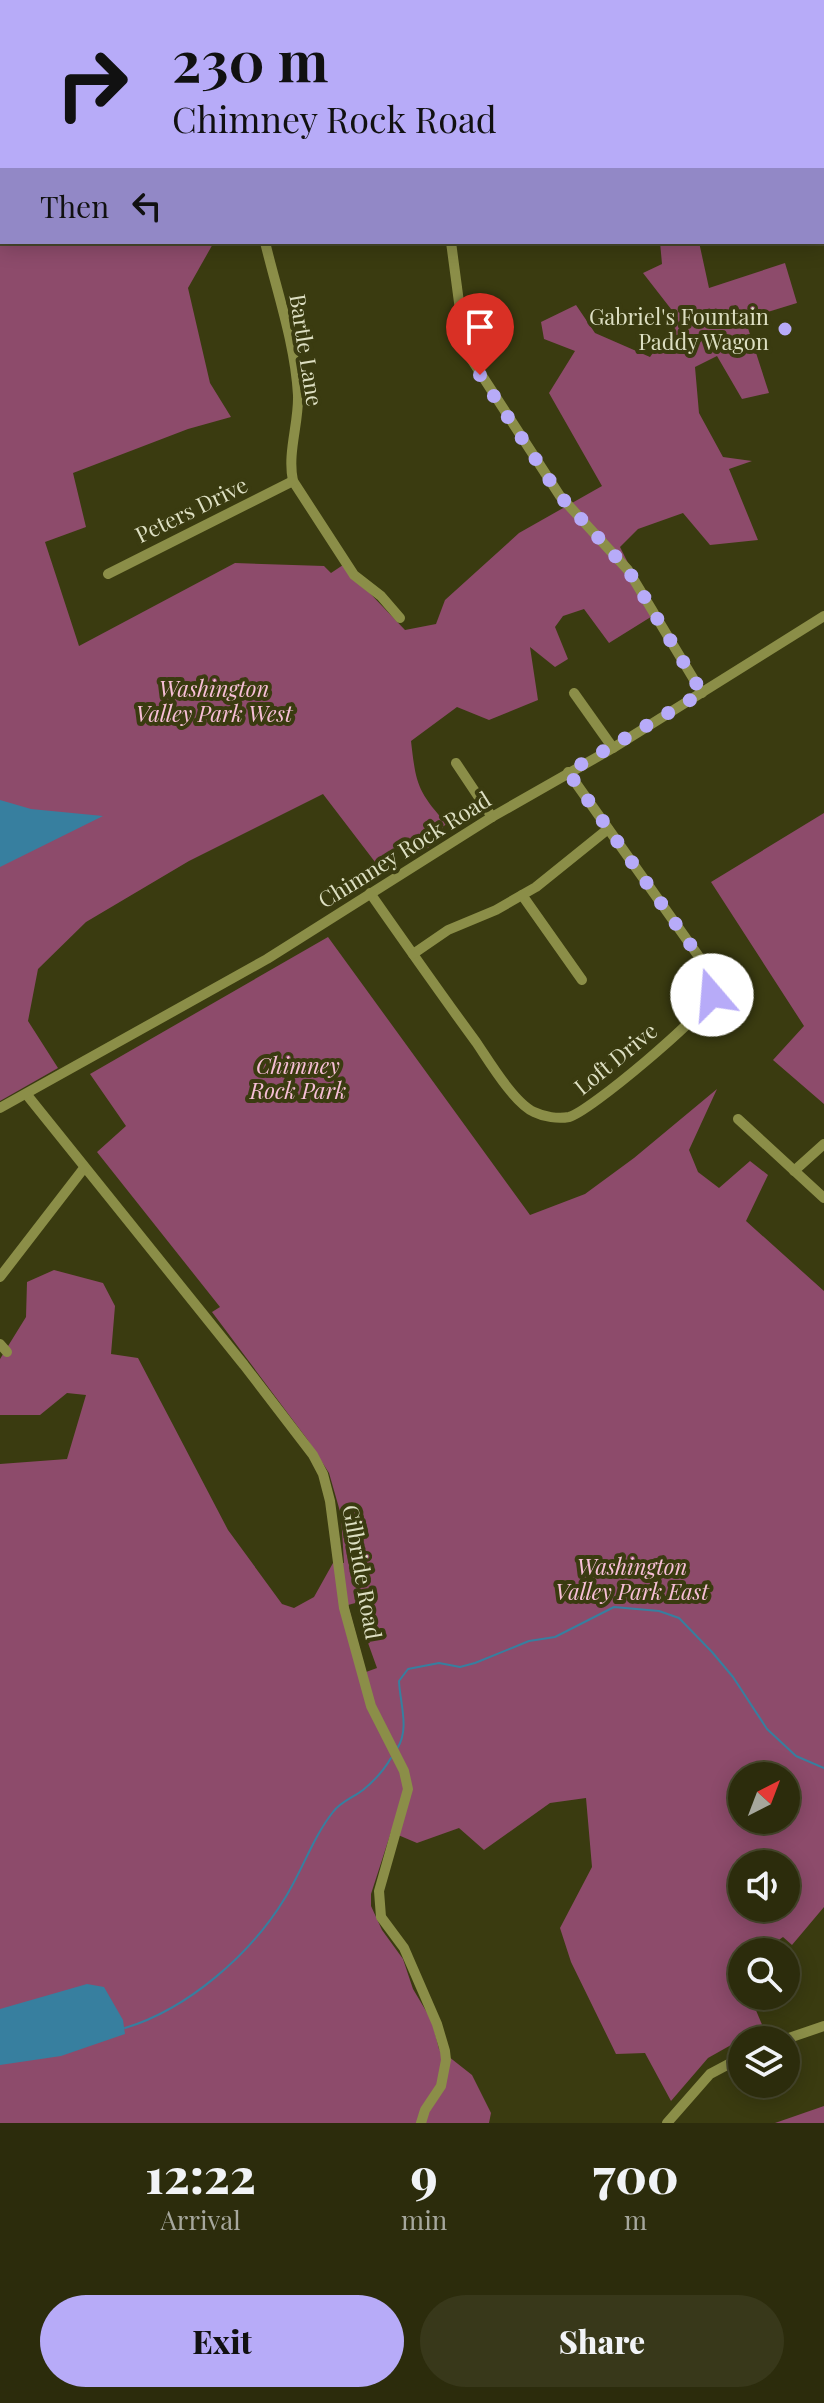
<!DOCTYPE html>
<html lang="en">
<head>
<meta charset="utf-8">
<style>
  body { margin:0; font-family:"Playfair Display",serif; background:#38381a; color:#f1f3f6; height:100vh; display:flex; flex-direction:column; font-size:30px; white-space:nowrap }
  * { box-sizing:border-box; margin:0 }
  p { font-size:26px; color:#a6a79d }
  .icon { flex:none; width:44px; height:44px; fill:none; stroke:currentColor; stroke-width:2; stroke-linecap:round; stroke-linejoin:round }
  .map { position:relative; height:2123px; overflow:hidden }
  .sheet { display:flex; flex-direction:column; background:#2c2c0c; flex:1 }
  .sheet>* { flex:none }
  .banner { position:absolute; left:0px; top:0px; width:824px; height:244px; box-shadow:0 4px 20px #0003,0 0 0 2px #48482d; background:#b7abf8; color:#111; overflow:hidden }
  .needle { width:52px; rotate:42deg }
  .buttons { position:absolute; left:728px; top:1762px; display:grid; gap:16px }
  .buttons a { display:grid; place-items:center; width:72px; height:72px; border-radius:50%; background:#2c2c0c; box-shadow:0 4px 20px #0003,0 0 0 2px #48482d; font-size:40px }
  .pin { position:absolute; display:grid; place-items:center; width:68px; height:68px; color:#fff; margin:-82px -34px; border-radius:50% 50% 50% 0; rotate:-45deg; box-shadow:0 0 8px #0007 }
  .pin .icon { rotate:45deg }
  .me { position:absolute; width:88px; margin:-44px; rotate:342deg; stroke-linejoin:round; filter:drop-shadow(0 0 6px #0008) }
  .turn { display:flex; align-items:center; gap:28px; height:168px; padding:0 40px; font-size:36px }
  .turn .icon { width:104px; height:104px; stroke-width:2.5 }
  .turn b { display:block; font-size:56px; line-height:68px }
  .then { display:flex; align-items:center; height:76px; padding:0 40px; background:#0003; gap:16px; font-size:30px }
  .eta { display:flex; justify-content:space-evenly; align-items:center; height:136px; text-align:center }
  .eta b { font-size:48px; font-weight:800; line-height:56px }
  .action { display:flex; gap:16px; margin-top:auto; padding:16px 40px }
  .action a { flex:1; height:92px; border-radius:48px; background:#b7abf8; color:#111; font-size:32px; font-weight:800; line-height:92px; text-align:center }
  .action a+a { background:#38381a; color:#f1f3f6 }
  .map>svg:first-child { display:block }
</style>
</head>
<body>
<div class="map">
<svg width="824" height="2123" viewBox="0 0 824 2123">
  <rect width="100%" height="100%" fill="#3a3b10"/>
  <g fill="#8d4b6b" fill-rule="evenodd">
    <path d="M0 0H464L2 2V242H214L188 288 210 383 231 417 188 429 73 473 86 527 45 542 79 646 235 563 324 566 331 573 343 565 405 630 436 624 445 600 519 533 602 486 549 393 575 351 544 339 541 322 576 305 595 333 650 357 678 318 643 273 662 264 660 242H699L709 288 785 263 797 303 745 319 769 393 742 399 717 356 695 367 699 413 723 457 752 461 729 469 758 540 710 545 683 513 638 529 620 547 654 615 609 643 584 609 563 616 555 627 568 659 555 667 530 647 538 700 489 720 457 707 411 741C416 784 417 791 447 824L442 827 447 836 418 854 411 843 375 862 323 794 189 861 86 922 38 969 28 1021 58 1068 0 1101Z"/>
    <path d="M824 813V1104L773 1060 804 1026 711 882Z"/>
    <path d="M328 937 530 1215 585 1194 634 1158 717 1089 689 1150 698 1172 719 1188 750 1161 768 1175 746 1221 824 1291V1907L792 1945 783 1937 762 1952H742V1967L739 1969 742 1976V1996H750L763 2027 708 2058 671 2101 645 2053 616 2054 571 1962 560 1928 592 1867 586 1798 550 1803 484 1850 459 1828 417 1843 391 1832 371 1894V1906L382 1930 403 1959 413 1989 432 2021 439 2049 472 2075 491 2113 489 2123H0V1464L67 1459 86 1395 67 1393 40 1415H0V1359L26 1317 27 1282 54 1270 103 1283 115 1306 111 1354 138 1358 228 1530 282 1604 294 1608 314 1597 333 1563H344L341 1515 329 1473 307 1439 212 1312 220 1307 97 1152 126 1126 90 1074ZM359 1602 363 1629 377 1668 366 1672 348 1605ZM742 1776H786V1820H742ZM742 1864H786V1908H742Z"/>
    <path d="M824 2106V2123H775Z"/>
  </g>
  <g fill="#377f9f">
    <path d="M0 800 31 809 103 816 0 867Z"/>
    <path d="M87 1984 104 1987 123 2020 125 2034 61 2056 0 2065V2009Z"/>
  </g>
  <g fill="none" stroke-linecap="round" stroke-linejoin="round">
    <g stroke="#377f9f" stroke-width="2">
      <path d="M397 1749C410 1729 400 1704 399 1681L408 1669 439 1663 460 1667 475 1663 529 1641 555 1637 614 1607 659 1611 679 1618 712 1652 733 1677 767 1729 796 1756 824 1768"/>
      <path d="M125 2028C188 2009 251 1954 285 1898 302 1871 313 1837 333 1812 340 1802 354 1797 363 1790 374 1781 384 1770 391 1758"/>
    </g>
    <g stroke="#8b8e48" stroke-width="10">
      <path d="M802 0 803 2"/>
      <path d="M822 11 824 10"/>
      <path d="M822 24H824"/>
      <path d="M822 153 824 164"/>
      <path d="M265 242C277 292 295 343 298 395 299 423 287 453 293 481L354 575 381 596 400 618"/>
      <path d="M451 242 464 340"/>
      <path d="M470 357 560 496 628 570 702 693"/>
      <path d="M108 574 293 481"/>
      <path d="M574 693 613 748"/>
      <path d="M456 763 492 817"/>
      <path d="M370 893C405 943 440 993 476 1042 489 1061 514 1103 534 1112 544 1117 558 1119 569 1117 588 1113 707 1013 712 995 715 983 707 972 702 961L568 772"/>
      <path d="M522 895 582 980"/>
      <path d="M413 954 448 930 496 910 536 887 608 829"/>
      <path d="M27 1095 244 1365 313 1455 323 1474 330 1501 344 1608 371 1706 404 1771 408 1789 379 1891 381 1917 404 1948 437 2024 445 2051 446 2060 441 2086 425 2110 421 2123"/>
      <path d="M0 1108 267 959 492 817 613 748 824 616"/>
      <path d="M738 1119 824 1198"/>
      <path d="M794 1171 824 1144"/>
      <path d="M0 1277 84 1168"/>
      <path d="M0 1344 7 1352"/>
      <path d="M783 2040 824 2026"/>
      <path d="M667 2123 710 2074 742 2057"/>
    </g>
  </g>
  <g fill="none" stroke-linecap="round" stroke-linejoin="round">
    <path stroke="#b7abf8" stroke-width="14" stroke-dasharray="0 25.2" d="M480 375 560 496 628 570 702 693 568 772 702 961 712 984V995"/>
  </g>
  <circle fill="#b7abf8" stroke="#3a3b10" stroke-width="3" cx="785" cy="329" r="8"/>
  <g text-anchor="middle" dominant-baseline="central" stroke-width="8" stroke-linejoin="round" paint-order="stroke">
    <g font-size="22" fill="#dddfc2" stroke="#3a3b10" text-anchor="end">
      <text x="769" y="316">Gabriel's Fountain<tspan x="769" dy="25">Paddy Wagon</tspan></text>
    </g>
    <g font-size="22" fill="#dddfc2" stroke="#3a3b10">
      <text transform="translate(307 350) rotate(81)">Bartle Lane</text>
      <text transform="translate(191 509) rotate(-26)">Peters Drive</text>
      <text transform="translate(404 849) rotate(-32)">Chimney Rock Road</text>
      <text transform="translate(615 1058) rotate(-39)">Loft Drive</text>
      <text transform="translate(363 1572) rotate(80)">Gilbride Road</text>
    </g>
    <g font-size="22" font-style="italic" fill="#f7bfd7" stroke="#3a3b10">
      <text x="214" y="688">Washington<tspan x="214" dy="25">Valley Park West</tspan></text>
      <text x="298" y="1065">Chimney<tspan x="298" dy="25">Rock Park</tspan></text>
      <text x="632" y="1566">Washington<tspan x="632" dy="25">Valley Park East</tspan></text>
    </g>
  </g>
</svg>
<div class="buttons">
<a><svg class="needle" viewBox="-14 -14 28 28"><path d="M0-13l5 13h-10z" fill="#e53935"/><path d="M0 13l5-13h-10z" fill="#a6a79d"/></svg></a>
<a><svg class="icon" aria-label="sound" viewBox="0 0 24 24"><path d="M4 9h4l5-4v14l-5-4H4zM17 9q2 3 0 6"/></svg></a>
<a><svg class="icon" aria-label="search" viewBox="0 0 24 24"><circle cx="10" cy="10" r="6"/><path d="M15 15l6 6"/></svg></a>
<a><svg class="icon" aria-label="layers" viewBox="0 0 24 24"><path d="M12 4l9 5-9 5-9-5zM3 14l9 5 9-5"/></svg></a>
</div>
<div class="pin" style="left:480px;top:375px;background:#d93025"><svg class="icon" aria-label="arrive" viewBox="0 0 24 24"><path d="M6 21V4h12l-3 4 3 4H6"/></svg></div>
<svg class="me" style="left:712px;top:995px" viewBox="-20 -20 40 40"><circle r="19" fill="#fff"/><path d="M0-13L10 11 0 6-10 11z" fill="#b7abf8"/></svg>
<div class="banner">
<div class="turn"><svg class="icon" aria-label="right" viewBox="0 0 24 24"><path d="M7 20v-9h11M14 6l5 5-5 5"/></svg><div><b>230 m</b>Chimney Rock Road</div></div>
<div class="then">Then<svg class="icon" aria-label="left" viewBox="0 0 24 24"><path d="M17 20v-9H6M10 6l-5 5 5 5"/></svg></div>
</div>
</div>
<section class="sheet">
<div class="eta">
<div><b>12:22</b><p>Arrival</p></div>
<div><b>9</b><p>min</p></div>
<div><b>700</b><p>m</p></div>
</div>
<div class="action"><a>Exit</a><a>Share</a></div>
</section>
</body>
</html>
